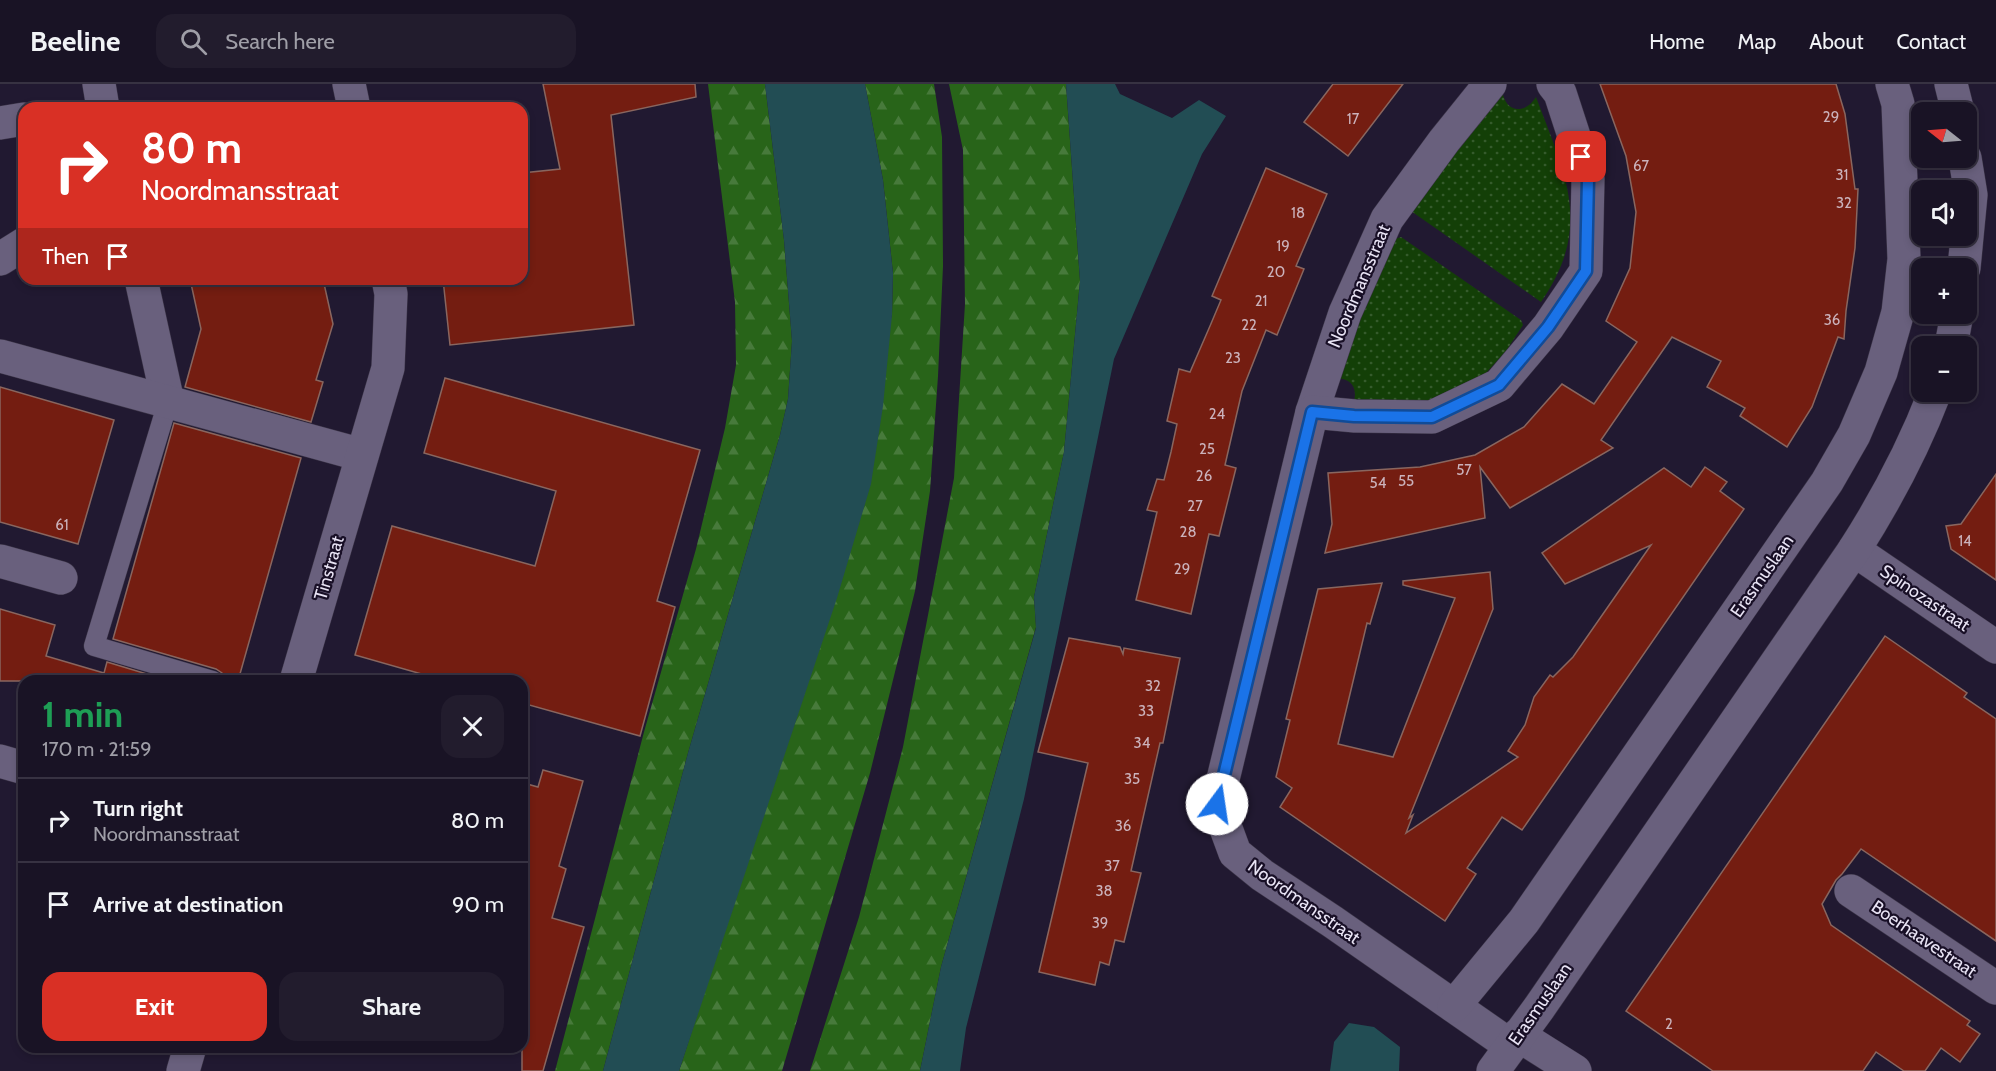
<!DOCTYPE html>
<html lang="en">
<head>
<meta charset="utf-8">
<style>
  body { margin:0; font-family:Cabin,sans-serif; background:#221c2d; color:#f1f3f6; height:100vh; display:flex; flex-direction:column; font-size:22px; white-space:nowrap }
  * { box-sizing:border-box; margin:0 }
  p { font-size:20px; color:#9f9ea7 }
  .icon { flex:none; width:33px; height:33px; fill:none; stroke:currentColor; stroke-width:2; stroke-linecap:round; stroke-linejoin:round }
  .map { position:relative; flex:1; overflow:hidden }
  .drawer { position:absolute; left:18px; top:591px; width:510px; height:378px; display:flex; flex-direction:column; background:#191325; border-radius:18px; box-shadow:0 3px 9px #0003,0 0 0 2px #373242 }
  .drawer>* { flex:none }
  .top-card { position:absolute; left:18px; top:18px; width:510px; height:183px; border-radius:18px; box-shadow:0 3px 9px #0003,0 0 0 2px #373242; background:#d93025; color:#fff; overflow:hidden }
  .needle { width:39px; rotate:287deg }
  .fabs { position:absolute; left:1911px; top:18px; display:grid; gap:12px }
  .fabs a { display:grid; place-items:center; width:66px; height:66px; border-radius:12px; background:#191325; box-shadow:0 3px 9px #0003,0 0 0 2px #373242; font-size:30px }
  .pin { position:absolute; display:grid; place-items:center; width:51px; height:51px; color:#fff; margin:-26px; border-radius:12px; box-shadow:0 3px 9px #0006 }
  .me { position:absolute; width:66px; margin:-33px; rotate:14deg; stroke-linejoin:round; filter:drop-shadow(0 0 4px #0008) }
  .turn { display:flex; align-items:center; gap:21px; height:126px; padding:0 24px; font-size:27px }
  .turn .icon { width:78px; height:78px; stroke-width:2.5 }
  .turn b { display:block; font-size:42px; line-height:51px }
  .then { display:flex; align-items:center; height:57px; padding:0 24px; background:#0003; gap:12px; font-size:22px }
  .round { display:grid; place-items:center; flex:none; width:63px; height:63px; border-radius:18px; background:#221c2d }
  .summary { display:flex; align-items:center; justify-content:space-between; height:102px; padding:0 24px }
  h1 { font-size:36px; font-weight:700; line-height:45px; color:#1e9e55 }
  .action { display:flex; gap:12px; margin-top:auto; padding:12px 24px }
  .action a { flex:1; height:69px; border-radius:18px; background:#d93025; color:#fff; font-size:24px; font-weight:700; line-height:69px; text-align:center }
  .action a+a { background:#221c2d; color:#f1f3f6 }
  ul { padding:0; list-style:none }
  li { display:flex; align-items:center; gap:18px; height:84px; padding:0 24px; border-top:2px solid #373242 }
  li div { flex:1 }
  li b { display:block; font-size:22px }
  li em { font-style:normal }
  header { display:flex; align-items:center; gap:36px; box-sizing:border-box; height:84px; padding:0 30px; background:#191325; border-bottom:2px solid #373242 }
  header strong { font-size:28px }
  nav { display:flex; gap:33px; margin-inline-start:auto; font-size:21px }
  .search { width:420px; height:54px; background:#221c2d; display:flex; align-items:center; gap:15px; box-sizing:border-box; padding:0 21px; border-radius:18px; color:#9f9ea7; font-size:22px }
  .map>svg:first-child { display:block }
</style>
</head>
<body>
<header>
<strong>Beeline</strong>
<div class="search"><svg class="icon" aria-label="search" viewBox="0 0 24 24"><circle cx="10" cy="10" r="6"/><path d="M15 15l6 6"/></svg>Search here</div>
<nav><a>Home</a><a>Map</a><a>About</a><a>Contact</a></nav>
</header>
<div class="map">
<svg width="1996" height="987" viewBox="0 0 1996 987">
  <defs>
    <pattern id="grass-dots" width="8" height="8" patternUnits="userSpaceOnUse" patternTransform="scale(1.5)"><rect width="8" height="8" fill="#133f07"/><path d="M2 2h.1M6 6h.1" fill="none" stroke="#355b2c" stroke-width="1.8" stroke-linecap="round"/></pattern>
    <pattern id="forest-firs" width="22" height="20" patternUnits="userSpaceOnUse" patternTransform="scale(1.5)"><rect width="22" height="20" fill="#286419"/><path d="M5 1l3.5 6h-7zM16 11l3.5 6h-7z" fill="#477a3b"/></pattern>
  </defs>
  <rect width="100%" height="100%" fill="#211931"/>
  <g fill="url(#grass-dots)">
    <path d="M1502 5C1504 28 1524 32 1536 13 1565 91 1594 141 1541 218L1411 127Z"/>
    <path d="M1401 153 1521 236 1523 241 1506 267 1486 289 1437 314 1421 318 1352 322C1360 305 1351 292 1333 295L1395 155Z"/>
  </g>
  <g fill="url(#forest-firs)">
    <path d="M708 0H765L784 156 792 257 788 315 780 351 688 669 603 987H555L644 648 696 465 725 344 736 281 735 218Z"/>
    <path d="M865 0H934L942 53 943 182 938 292 930 407 915 507 870 689 782 987H679L719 863 892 231 893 189 883 96Z"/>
    <path d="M949 0H1066L1080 197 1064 368 1034 513 1036 543 941 883 920 987H810L859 833 903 663 954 394 965 220 963 66Z"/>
  </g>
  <g fill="#224d54">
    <path d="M765 0H865L883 96 893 189 892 231 883 322 871 400 837 514 679 987H603L688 669 780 351 788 315 792 257 784 156Z"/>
    <path d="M1066 0H1115L1120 10 1172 34 1199 16 1226 32 1202 70 1114 275 1024 715 966 944 960 987H920L941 883 1036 544 1034 513 1064 368 1080 197Z"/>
    <path d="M1349 939 1374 943 1400 963 1399 987H1330L1334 958Z"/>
  </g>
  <g fill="#741d11" stroke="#89665f" stroke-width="1.5">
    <path d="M543 0H695L696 13 611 31 634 241 450 261 443 195H522V89L560 85Z"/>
    <path d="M1333 0H1403L1348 72 1304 38Z"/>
    <path d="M1600 0H1836L1845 30 1855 105H1858L1855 164 1846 227 1844 255 1838 253 1812 323 1787 363 1740 332 1745 324 1707 303 1721 277 1672 253 1601 356 1613 364 1510 424 1480 383 1485 434 1325 469 1332 440 1328 389 1420 383 1475 371 1524 343 1562 300 1594 320 1637 258 1606 237 1630 184 1636 128 1626 72Z"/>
    <path d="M1266 84 1327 110 1296 182 1304 185 1277 251 1266 246 1242 307 1225 381 1236 384 1219 452 1209 450 1191 530 1136 516 1157 428 1147 426 1157 395 1164 396 1171 368 1177 340 1167 337 1179 285 1190 288 1210 242 1221 216 1212 212Z"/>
    <path d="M190 195H323L333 240 316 296 323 298 311 338 185 303 201 245Z"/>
    <path d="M445 294 700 366 657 517 675 523 640 652 522 619V597H446L355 571 392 442 535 482 556 407 424 369Z"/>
    <path d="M0 303 114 336 78 460 0 438Z"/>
    <path d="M174 339 301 374 238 597H225L222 589 216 585 113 555Z"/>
    <path d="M1705 383 1727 398 1720 407 1744 425 1522 746 1502 733 1467 784 1476 790 1445 837 1280 723 1292 704 1276 693 1290 636 1286 635 1318 505 1382 499 1370 540 1367 539 1338 660 1393 673 1455 514 1403 501V497L1490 488 1493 525 1409 734 1413 731 1406 749 1518 673 1508 667 1525 641 1534 613 1550 591 1553 593 1573 573 1651 461 1565 500 1542 469 1664 384 1691 403Z"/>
    <path d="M1996 390V496L1951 465 1946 442 1961 440Z"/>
    <path d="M0 525 55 541 46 572 104 589 107 578 170 597H0Z"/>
    <path d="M1885 552 1967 609 1964 613 1996 635V857L1861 765 1842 790 1836 796 1822 820 1831 841 1970 937 1967 941 1980 950 1960 978 1941 964 1925 987H1904L1876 968 1863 987H1713L1626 927Z"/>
    <path d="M1069 554 1120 563 1123 570 1124 564 1180 574 1163 659H1160L1131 787 1141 789 1124 858 1115 856 1109 881 1100 878 1095 901 1039 888 1088 679 1038 668Z"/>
    <path d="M543 686 583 697 559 782 566 785 552 834 584 843 543 987H522V717L527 700 538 703Z"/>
  </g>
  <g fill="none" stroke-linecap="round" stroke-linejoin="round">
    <defs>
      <path id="service" d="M168 318 94 562 213 597"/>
      <g id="minor">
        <path d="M99 0 103 24"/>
        <path d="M349 0 354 24"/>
        <path d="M1490 0 1444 57 1387 135 1345 229 1312 328 1217 720 1235 769 1262 791 1333 838 1511 962"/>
        <path d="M1951 0 1958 28"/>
        <path d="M0 39 24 35"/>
        <path d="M0 175 24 160"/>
        <path d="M1964 184 1971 111 1965 74"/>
        <path d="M141 195 168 318"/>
        <path d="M1951 262 1957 230"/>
        <path d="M0 272 362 371"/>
        <path d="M1312 328 1355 332 1432 333 1499 301 1548 243 1586 187 1588 95 1560 9 1553 0"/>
        <path d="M1854 466 1996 563"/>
        <path d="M0 477 61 494"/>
        <path d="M296 597 388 284 391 210 388 195"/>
        <path d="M0 677 24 684"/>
        <path d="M1851 807 1996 904"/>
        <path d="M1454 922 1524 837 1827 398 1854 351 1881 288 1898 228 1904 175 1898 20 1892 0"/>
        <path d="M1518 951 1575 987"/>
        <path d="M183 987 190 963"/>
        <path d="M1493 987 1539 924 1854 466C1886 416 1914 363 1935 308"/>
      </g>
    </defs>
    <use href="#service" stroke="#3c3548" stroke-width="21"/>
    <use href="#minor" stroke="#3c3548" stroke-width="34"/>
    <use href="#service" stroke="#69607d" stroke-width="20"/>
    <use href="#minor" stroke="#69607d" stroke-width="33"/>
  </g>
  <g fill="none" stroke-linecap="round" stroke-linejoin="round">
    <defs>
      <path id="route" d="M1217 720 1312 328 1354 332 1432 333 1499 301 1548 243 1586 187 1588 95 1581 73"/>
    </defs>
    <use href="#route" stroke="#114b97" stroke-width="15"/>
    <use href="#route" stroke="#1a73e8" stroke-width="10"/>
  </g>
  <g text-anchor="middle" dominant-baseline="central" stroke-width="4.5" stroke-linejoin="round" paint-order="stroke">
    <g font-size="15" fill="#cbb2bb">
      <text x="1831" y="33">29</text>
      <text x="1353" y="35">17</text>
      <text x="1641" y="82">67</text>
      <text x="1842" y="91">31</text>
      <text x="1844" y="119">32</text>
      <text x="1298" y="129">18</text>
      <text x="1283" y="162">19</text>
      <text x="1276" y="188">20</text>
      <text x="1261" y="217">21</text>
      <text x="1832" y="236">36</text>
      <text x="1249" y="241">22</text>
      <text x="1233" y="274">23</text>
      <text x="1217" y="330">24</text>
      <text x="1207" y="365">25</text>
      <text x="1464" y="386">57</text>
      <text x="1204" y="392">26</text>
      <text x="1406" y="397">55</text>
      <text x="1378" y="399">54</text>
      <text x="1195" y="422">27</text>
      <text x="62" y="441">61</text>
      <text x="1188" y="448">28</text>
      <text x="1965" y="457">14</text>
      <text x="1182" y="485">29</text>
      <text x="1153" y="602">32</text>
      <text x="1146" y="627">33</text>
      <text x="1142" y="659">34</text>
      <text x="1132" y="695">35</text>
      <text x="1123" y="742">36</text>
      <text x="1112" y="782">37</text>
      <text x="1104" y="807">38</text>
      <text x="1100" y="839">39</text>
      <text x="1669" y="940">2</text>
    </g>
    <g font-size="18" fill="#e8e3f4" stroke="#180f26">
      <text transform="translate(1359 202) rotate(-67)">Noordmansstraat</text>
      <text transform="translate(329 484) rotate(-74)">Tinstraat</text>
      <text transform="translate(1762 492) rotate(-55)">Erasmuslaan</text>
      <text transform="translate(1925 514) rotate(34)">Spinozastraat</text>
      <text transform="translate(1304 818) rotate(35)">Noordmansstraat</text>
      <text transform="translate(1924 855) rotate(34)">Boerhaavestraat</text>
      <text transform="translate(1540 920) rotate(-55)">Erasmuslaan</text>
    </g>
  </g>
</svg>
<div class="fabs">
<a><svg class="needle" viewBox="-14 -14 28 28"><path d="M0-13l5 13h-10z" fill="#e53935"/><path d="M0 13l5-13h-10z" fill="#9f9ea7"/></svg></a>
<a><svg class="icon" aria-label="sound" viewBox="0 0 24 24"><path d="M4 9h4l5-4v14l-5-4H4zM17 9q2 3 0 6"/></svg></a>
<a>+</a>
<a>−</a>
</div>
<div class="pin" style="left:1581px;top:73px;background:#d93025"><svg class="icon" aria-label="arrive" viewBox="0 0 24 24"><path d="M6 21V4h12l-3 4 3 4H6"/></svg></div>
<svg class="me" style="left:1217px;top:720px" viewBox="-20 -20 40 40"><circle r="19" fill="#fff"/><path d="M0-13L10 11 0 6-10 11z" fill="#1a73e8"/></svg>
<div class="top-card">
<div class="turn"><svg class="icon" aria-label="right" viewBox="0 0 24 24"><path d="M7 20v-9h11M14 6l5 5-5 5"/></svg><div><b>80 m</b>Noordmansstraat</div></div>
<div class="then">Then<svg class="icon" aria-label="arrive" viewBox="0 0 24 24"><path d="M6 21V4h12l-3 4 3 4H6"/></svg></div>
</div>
<section class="drawer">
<div class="summary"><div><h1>1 min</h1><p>170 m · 21:59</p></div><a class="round"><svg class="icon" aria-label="close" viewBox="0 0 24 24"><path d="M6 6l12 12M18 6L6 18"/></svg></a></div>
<ul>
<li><svg class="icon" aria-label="right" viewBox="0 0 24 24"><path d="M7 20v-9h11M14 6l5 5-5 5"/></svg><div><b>Turn right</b><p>Noordmansstraat</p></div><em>80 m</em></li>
<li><svg class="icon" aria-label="arrive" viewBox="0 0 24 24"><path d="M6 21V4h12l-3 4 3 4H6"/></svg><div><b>Arrive at destination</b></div><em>90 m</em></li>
</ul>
<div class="action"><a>Exit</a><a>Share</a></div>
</section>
</div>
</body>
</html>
